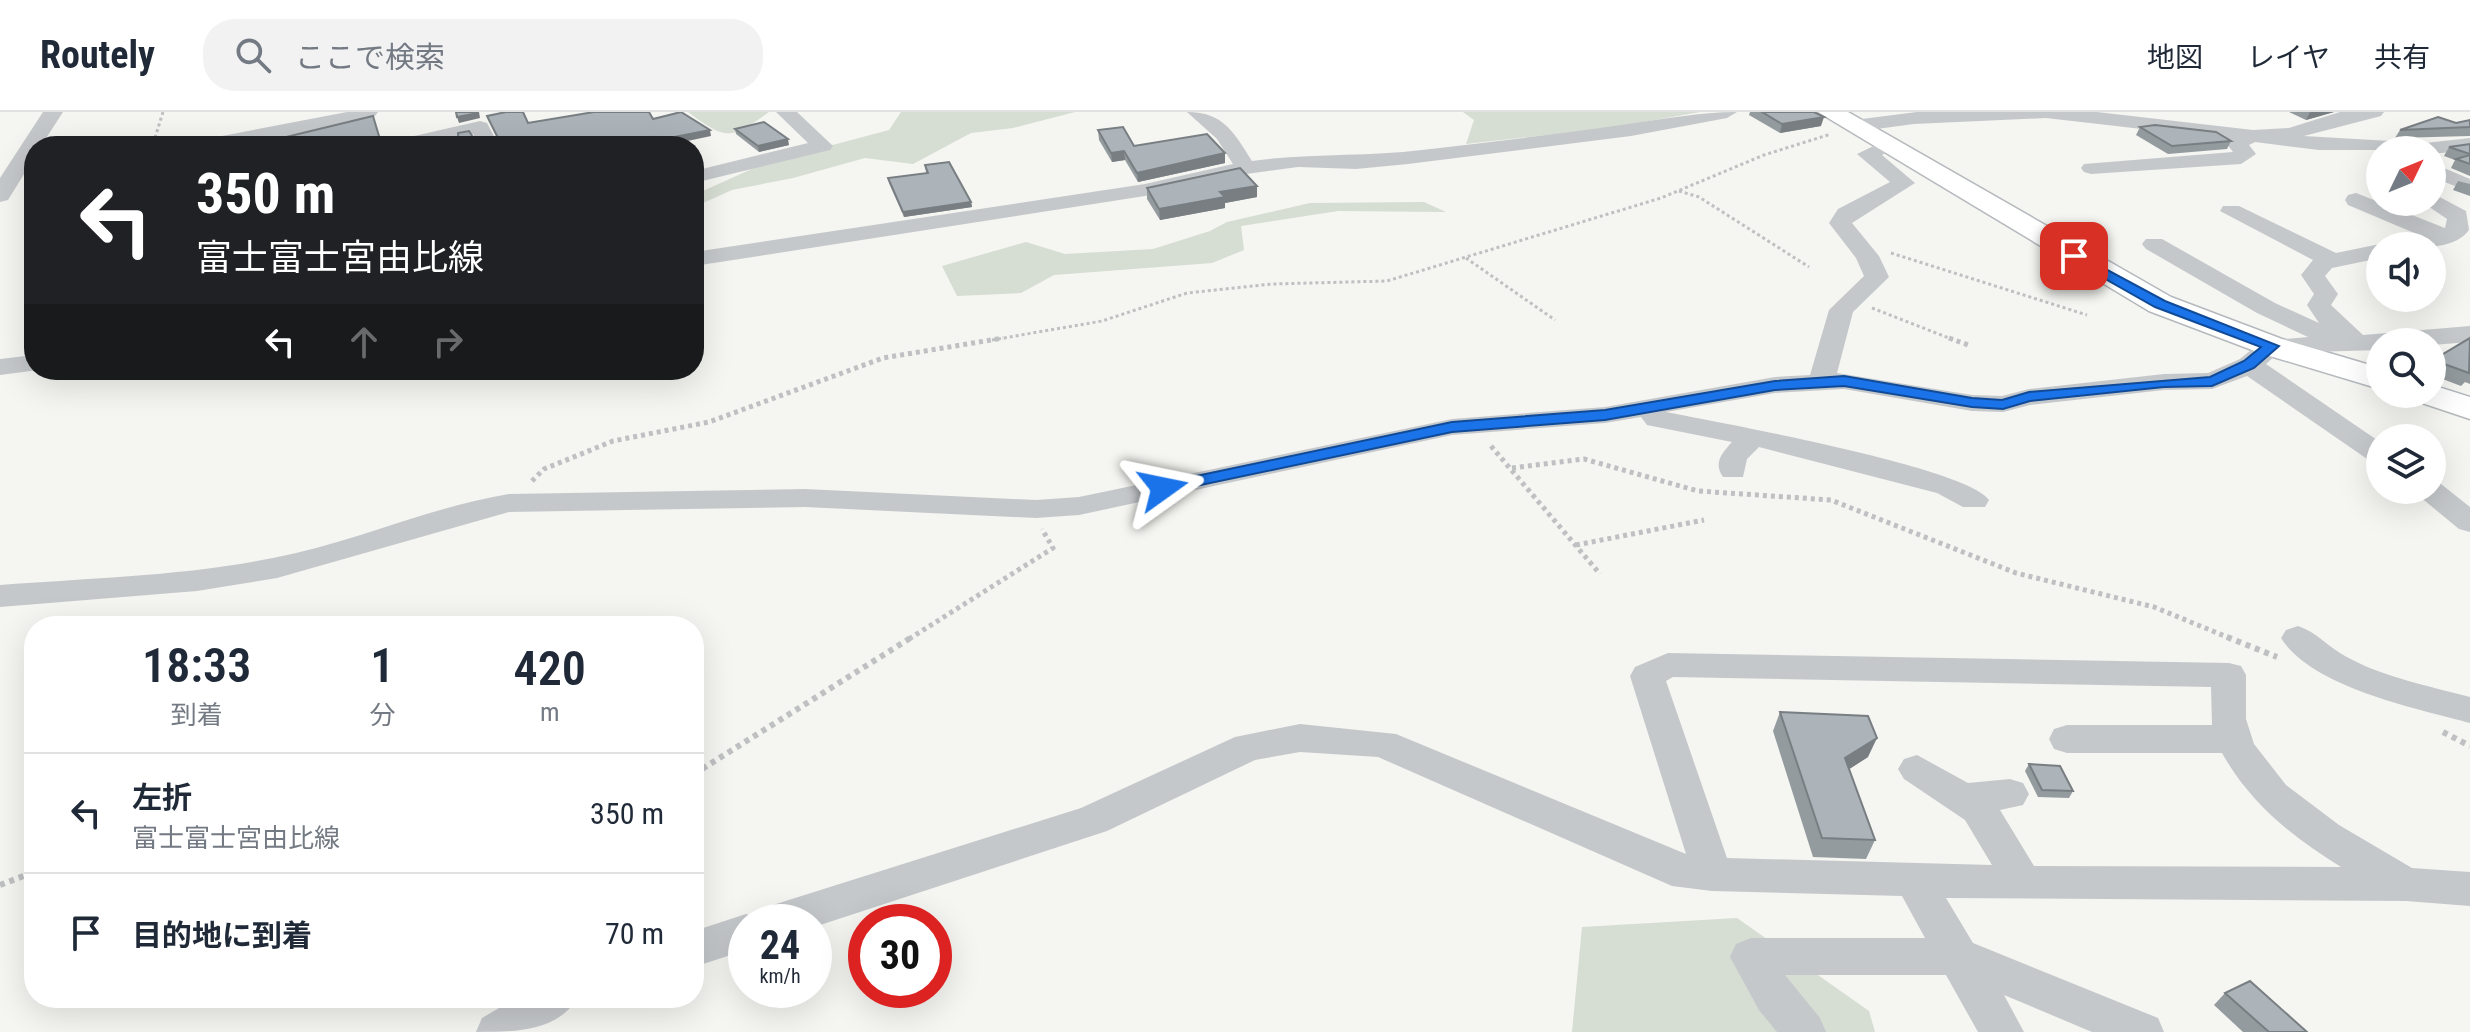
<!DOCTYPE html>
<html lang="ja">
<head>
<meta charset="utf-8">
<style>
  body { margin:0; font-family:"Roboto Condensed","Noto Sans JP",sans-serif; background:#f2f2f3; color:#1f2937; height:100vh; display:flex; flex-direction:column; font-size:30px; white-space:nowrap }
  * { box-sizing:border-box; margin:0 }
  p { font-size:26px; color:#747a83 }
  .icon { flex:none; width:44px; height:44px; fill:none; stroke:currentColor; stroke-width:2; stroke-linecap:round; stroke-linejoin:round }
  .map { position:relative; flex:1; overflow:hidden }
  .panel { position:absolute; left:24px; top:504px; width:680px; height:392px; display:flex; flex-direction:column; background:#fff; border-radius:32px; box-shadow:0 8px 32px #0002 }
  .panel>* { flex:none }
  .banner { position:absolute; left:24px; top:24px; width:680px; height:244px; border-radius:32px; box-shadow:0 8px 32px #0002; background:#202124; color:#fff; overflow:hidden }
  .needle { width:52px; rotate:47deg }
  .tools { position:absolute; left:2366px; top:24px; display:grid; gap:16px }
  .tools a { display:grid; place-items:center; width:80px; height:80px; border-radius:50%; background:#fff; box-shadow:0 8px 32px #0002; font-size:40px }
  .speed { position:absolute; left:728px; top:792px; display:flex; gap:16px; font-size:40px; font-weight:700; text-align:center }
  .speed>* { display:grid; place-content:center; width:104px; height:104px; border-radius:50%; background:#fff; box-shadow:0 8px 32px #0002; line-height:1 }
  .speed small { font-size:20px; font-weight:400 }
  .speed .limit { border:12px solid #d22; background:#fff; color:#111 }
  .pin { position:absolute; display:grid; place-items:center; width:68px; height:68px; color:#fff; margin:-34px; border-radius:16px; box-shadow:0 4px 12px #0006 }
  .me { position:absolute; width:88px; margin:-44px; rotate:78deg; stroke-linejoin:round; filter:drop-shadow(0 0 6px #0008) }
  .turn { display:flex; align-items:center; gap:28px; height:168px; padding:0 40px; font-size:36px }
  .turn .icon { width:104px; height:104px; stroke-width:2.5 }
  .turn b { display:block; font-size:56px; line-height:68px }
  .lanes { display:flex; align-items:center; height:76px; padding:0 40px; background:#0003; justify-content:center; gap:40px; direction:ltr }
  .lanes .off { opacity:.35 }
  .eta { display:flex; justify-content:space-evenly; align-items:center; height:136px; text-align:center }
  .eta b { font-size:48px; font-weight:600; line-height:56px }
  ul { padding:0; list-style:none }
  li { display:flex; align-items:center; gap:24px; height:120px; padding:0 40px; border-top:2px solid #e0e1e3 }
  li div { flex:1 }
  li b { display:block; font-size:30px }
  li em { font-style:normal }
  header { display:flex; align-items:center; gap:48px; box-sizing:border-box; height:112px; padding:0 40px; background:#fff; border-bottom:2px solid #e0e1e3 }
  header strong { font-size:38px }
  nav { display:flex; gap:44px; margin-inline-start:auto; font-size:28px }
  .search { width:560px; height:72px; background:#f2f2f3; display:flex; align-items:center; gap:20px; box-sizing:border-box; padding:0 28px; border-radius:32px; color:#747a83; font-size:30px }
  .map>svg:first-child { display:block }
</style>
</head>
<body>
<header>
<strong>Routely</strong>
<div class="search"><svg class="icon" aria-label="search" viewBox="0 0 24 24"><circle cx="10" cy="10" r="6"/><path d="M15 15l6 6"/></svg>ここで検索</div>
<nav><a>地図</a><a>レイヤ</a><a>共有</a></nav>
</header>
<div class="map">
<svg width="2470" height="920" viewBox="0 0 2470 920">
  <rect width="100%" height="100%" fill="#f5f5f1"/>
  <g fill="#d6ddd2">
    <path d="M688 0H769C730 28 727 29 688 0Z"/>
    <path d="M901 0H1075L1013 16 971 21 913 52 865 46 793 66 732 78 694 95V83L765 51 889 18Z"/>
    <path d="M1463 0H1700L1610 16 1466 32 1474 8Z"/>
    <path d="M1424 90 1446 100 1338 99 1241 114 1244 138 1212 151 1054 163 1021 181 957 184 942 154 1026 130 1065 142 1153 137 1210 119 1227 110 1310 91Z"/>
    <path d="M1737 806 1869 899 1875 920H1572L1582 815Z"/>
  </g>
  <g fill="none" stroke-linecap="round" stroke-linejoin="round">
    <defs>
      <g id="major">
        <path d="M1818 0H1848L2171 185 2282 227 2380 256V277L2260 241 2149 199Z"/>
        <path d="M2432 273 2470 285V307L2416 289 2411 282H2432Z"/>
      </g>
    </defs>
    <use href="#major" stroke="#b5b9bd" stroke-width="3"/>
    <g stroke="#bec0c2" stroke-width="3" stroke-dasharray="3 3" stroke-linecap="butt">
      <path d="M163 0 154 29 179 32"/>
      <path d="M1679 79 1699 85 1809 155"/>
      <path d="M1891 141 2087 203"/>
      <path d="M1466 146 1555 208"/>
      <path d="M1872 196 1954 228"/>
      <path d="M992 228 1102 209 1187 181 1272 172 1387 169 1661 86 1764 43 1831 22"/>
    </g>
    <g stroke="#bec0c2" stroke-width="5" stroke-dasharray="4 4" stroke-linecap="butt">
      <path d="M1949 226 1971 234"/>
      <path d="M1491 334 1600 462"/>
      <path d="M1512 356 1584 347 1698 379 1831 388 2016 461 2154 495 2232 527"/>
      <path d="M532 369 544 357 613 329 709 310 883 246 1003 226"/>
      <path d="M1576 433 1704 408"/>
      <path d="M909 527 1053 436 1042 417"/>
    </g>
    <g stroke="#bec0c2" stroke-width="6" stroke-dasharray="5 5" stroke-linecap="butt">
      <path d="M2227 525 2277 545"/>
      <path d="M2443 620 2470 634"/>
      <path d="M694 662 912 525"/>
      <path d="M0 773 34 760"/>
    </g>
    <g fill="#c5c8cb" fill-rule="evenodd">
      <path d="M43 0H63L41 34H34V46L8 88 0 90V66Z"/>
      <path d="M347 0H378L375 4C315 22 254 34 191 34L201 28Z"/>
      <path d="M776 0H797L833 34 830 38 694 71V59L808 31Z"/>
      <path d="M1187 0C1224 0 1234 21 1252 49 1309 41 1365 45 1422 38 1491 30 1559 22 1628 12 1665 7 1699 0 1737 0L1727 6 1631 24 1408 52 1356 57 1298 55 1246 62 1145 84 694 154V140L1145 72 1233 52 1217 27Z"/>
      <path d="M1917 0H2097L2253 18 2289 16 2340 0H2384L2381 4 2304 24 2425 31 2470 26V38L2432 42V38H2319L2255 30 2249 33 2256 42 2241 52 2091 62 2084 60 2081 56 2084 52 2233 40 2226 31 2229 27 2046 6 1914 12 1854 20 1844 14 1854 8Z"/>
      <path d="M480 9 487 11 499 34H479L473 22 422 34H385L388 30Z"/>
      <path d="M1886 28 1896 34 1882 43 1915 71 1852 111 1879 144 1889 165 1853 200 1837 261 1972 283 2002 284 2029 277 2164 262 2208 261 2240 247 2262 229 2308 225 2257 201 2146 137 2142 132 2146 127H2162L2275 191 2319 211 2307 193 2314 182 2301 163 2313 148 2220 99 2223 94H2239L2336 141 2380 132 2388 134 2391 129 2419 123 2348 93 2345 88 2348 83 2356 81 2445 116 2447 107 2422 90H2432V81L2466 99 2469 118C2451 142 2407 134 2380 134V146L2332 156 2325 164 2338 182 2331 193 2363 223 2470 214V230L2432 233V230H2380V238L2278 241 2266 252 2380 330V352L2370 349 2247 264 2212 277 2164 278 2030 293 2003 300 1972 299 1844 277 1775 281 1666 300C1716 310 1967 355 1989 388L1985 395H1963L1937 381 1759 335 1747 347 1743 365H1723C1713 351 1722 341 1732 330L1647 313 1641 305 1605 311 1452 323 1079 403 1036 406 805 395 509 400 277 466 197 479 0 495V473C91 466 184 464 273 446 353 431 429 395 509 382L805 377 1036 388 1079 385 1452 307 1605 295 1775 265 1810 263 1829 198 1864 164 1856 146 1829 111 1838 97 1890 70 1857 42Z"/>
      <path d="M2432 51 2470 67V80L2432 65Z"/>
      <path d="M34 243V258H38L0 263V247Z"/>
      <path d="M2432 369 2441 372 2470 395V420L2459 417 2419 384 2415 378H2432Z"/>
      <path d="M2298 514C2317 520 2328 535 2345 544 2382 565 2429 574 2470 585V611C2417 597 2311 575 2281 526L2286 518Z"/>
      <path d="M1668 541 2229 551 2241 554 2246 563V607L2254 632 2286 673 2339 713 2412 756 2470 760V794L2406 789 1946 786 1973 831 2158 906 2164 920H2092L2004 883 2024 920H1978L1946 863H1785L1820 906 1826 920H1777L1759 898 1730 845 1736 832 1751 826H1925L1902 784 1712 779 1672 774 1378 645 1300 640 1255 648 1107 719 814 815V810H746V838L694 855V819L746 802 757 806 761 797 776 792 1081 696 1235 625 1300 612 1396 622 1686 742 1630 564 1635 555ZM1673 565 2211 575 2212 613H2067L2054 617 2049 627 2054 637 2067 641H2222C2250 691 2292 725 2341 755L2034 754 2000 698 2023 693 2029 682 2023 671 2010 667 1968 671 1917 643 1904 647 1898 657 1904 667 1965 708 1992 753 1727 746 1666 569Z"/>
      <path d="M516 886H577C558 920 513 920 476 920L482 906Z"/>
    </g>
    <use href="#major" fill="#fff" fill-rule="evenodd"/>
  </g>
  <g fill="#949b9f">
    <path d="M1750 0H1814L1821 14 1780 21 1749 3Z"/>
    <path d="M2289 0H2334L2306 8Z"/>
    <path d="M2470 8V24L2395 26 2400 18 2456 11Z"/>
    <path d="M2140 15 2231 29 2227 37 2168 42 2136 23Z"/>
    <path d="M735 17 789 33 759 40 736 22Z"/>
    <path d="M1098 18 1134 34 1225 51 1138 70 1125 48 1112 50 1099 28Z"/>
    <path d="M2470 32V64L2451 56 2455 48 2444 44 2449 35Z"/>
    <path d="M925 53 971 90 972 95 904 105 889 71 888 66 926 61Z"/>
    <path d="M2458 69 2470 72V84L2453 78Z"/>
    <path d="M1147 76 1257 85 1225 91V96L1160 108 1147 87Z"/>
    <path d="M2470 226V272L2465 270 2461 274 2432 263V249Z"/>
    <path d="M1780 600 1868 645 1849 657 1875 728 1866 747 1813 745 1773 619Z"/>
    <path d="M2029 652 2073 679 2069 686 2038 685 2025 659Z"/>
    <path d="M2225 881 2307 920H2243L2214 893Z"/>
  </g>
  <g fill="#787e82">
    <path d="M479 0 480 6 459 11 457 5Z"/>
    <path d="M2310 0H2334L2306 8Z"/>
    <path d="M1824 5 1821 14 1780 21 1782 12Z"/>
    <path d="M710 18 711 24 664 34H656L654 29Z"/>
    <path d="M788 27 789 33 759 40 758 34Z"/>
    <path d="M1124 39 1125 48 1112 50 1111 41Z"/>
    <path d="M1225 41V51L1138 70 1137 61Z"/>
    <path d="M1257 74V85L1225 91V96L1160 108 1159 97 1220 80Z"/>
    <path d="M971 90 972 95 904 105 903 100Z"/>
    <path d="M1877 626 1868 645 1837 665 1845 646Z"/>
  </g>
  <g fill="#acb4b9" stroke="#787e82" stroke-width="2">
    <path d="M456 0H478V1L457 5Z"/>
    <path d="M506 0H523L528 11 594 0H649L653 7 681 0 710 18 654 29 656 34H459L458 21 469 19 476 30 499 28 487 4Z"/>
    <path d="M1762 0H1814L1824 5 1782 12Z"/>
    <path d="M373 4 382 34H249Z"/>
    <path d="M2438 5 2456 11 2470 8V15L2400 18Z"/>
    <path d="M764 10 788 27 758 34 735 17Z"/>
    <path d="M2155 13 2216 20 2231 29 2172 34 2140 15Z"/>
    <path d="M1123 15 1134 34 1207 22 1225 41 1137 61 1124 39 1111 41 1098 18Z"/>
    <path d="M2470 32V42L2449 35Z"/>
    <path d="M2470 43V52L2456 47Z"/>
    <path d="M949 50 971 90 903 100 888 66 928 61 925 53Z"/>
    <path d="M1240 56 1257 74 1220 80 1225 85 1159 97 1147 76Z"/>
    <path d="M2470 226 2469 261 2433 248Z"/>
    <path d="M1780 600 1868 604 1877 626 1845 646 1875 728 1822 726Z"/>
    <path d="M2029 652 2060 654 2073 679 2042 678Z"/>
    <path d="M2250 869 2307 920H2269L2225 881Z"/>
  </g>
  <path fill="#1a73e8" stroke="#114b97" stroke-width="2" d="M2074 140 2165 189 2279 234 2254 256 2212 274 2164 275 2030 289 2003 297 1972 295 1844 274 1775 278 1605 308 1452 320 1163 381 1154 376 1163 371 1452 310 1605 298 1775 269 1844 264 1972 286 2002 288 2029 280 2210 265 2244 249 2261 235 2155 195 2070 147V142Z"/>
</svg>
<div class="tools">
<a><svg class="needle" viewBox="-14 -14 28 28"><path d="M0-13l5 13h-10z" fill="#e53935"/><path d="M0 13l5-13h-10z" fill="#747a83"/></svg></a>
<a><svg class="icon" aria-label="sound" viewBox="0 0 24 24"><path d="M4 9h4l5-4v14l-5-4H4zM17 9q2 3 0 6"/></svg></a>
<a><svg class="icon" aria-label="search" viewBox="0 0 24 24"><circle cx="10" cy="10" r="6"/><path d="M15 15l6 6"/></svg></a>
<a><svg class="icon" aria-label="layers" viewBox="0 0 24 24"><path d="M12 4l9 5-9 5-9-5zM3 14l9 5 9-5"/></svg></a>
</div>
<div class="speed"><div>24<small>km/h</small></div><div class="limit">30</div></div>
<div class="pin" style="left:2074px;top:144px;background:#d93025"><svg class="icon" aria-label="arrive" viewBox="0 0 24 24"><path d="M6 21V4h12l-3 4 3 4H6"/></svg></div>
<svg class="me" style="left:1163px;top:376px" viewBox="-20 -20 40 40"><path d="M0-17L14 15 0 8-14 15z" fill="#1a73e8" stroke="#fff" stroke-width="4"/></svg>
<div class="banner">
<div class="turn"><svg class="icon" aria-label="left" viewBox="0 0 24 24"><path d="M17 20v-9H6M10 6l-5 5 5 5"/></svg><div><b>350 m</b>富士富士宮由比線</div></div>
<div class="lanes"><svg class="icon" aria-label="left" viewBox="0 0 24 24"><path d="M17 20v-9H6M10 6l-5 5 5 5"/></svg><svg class="icon off" aria-label="ahead" viewBox="0 0 24 24"><path d="M12 20V5M6 11l6-6 6 6"/></svg><svg class="icon off" aria-label="right" viewBox="0 0 24 24"><path d="M7 20v-9h11M14 6l5 5-5 5"/></svg></div>
</div>
<section class="panel">
<div class="eta">
<div><b>18:33</b><p>到着</p></div>
<div><b>1</b><p>分</p></div>
<div><b>420</b><p>m</p></div>
</div>
<ul>
<li><svg class="icon" aria-label="left" viewBox="0 0 24 24"><path d="M17 20v-9H6M10 6l-5 5 5 5"/></svg><div><b>左折</b><p>富士富士宮由比線</p></div><em>350 m</em></li>
<li><svg class="icon" aria-label="arrive" viewBox="0 0 24 24"><path d="M6 21V4h12l-3 4 3 4H6"/></svg><div><b>目的地に到着</b></div><em>70 m</em></li>
</ul>
</section>
</div>
</body>
</html>
